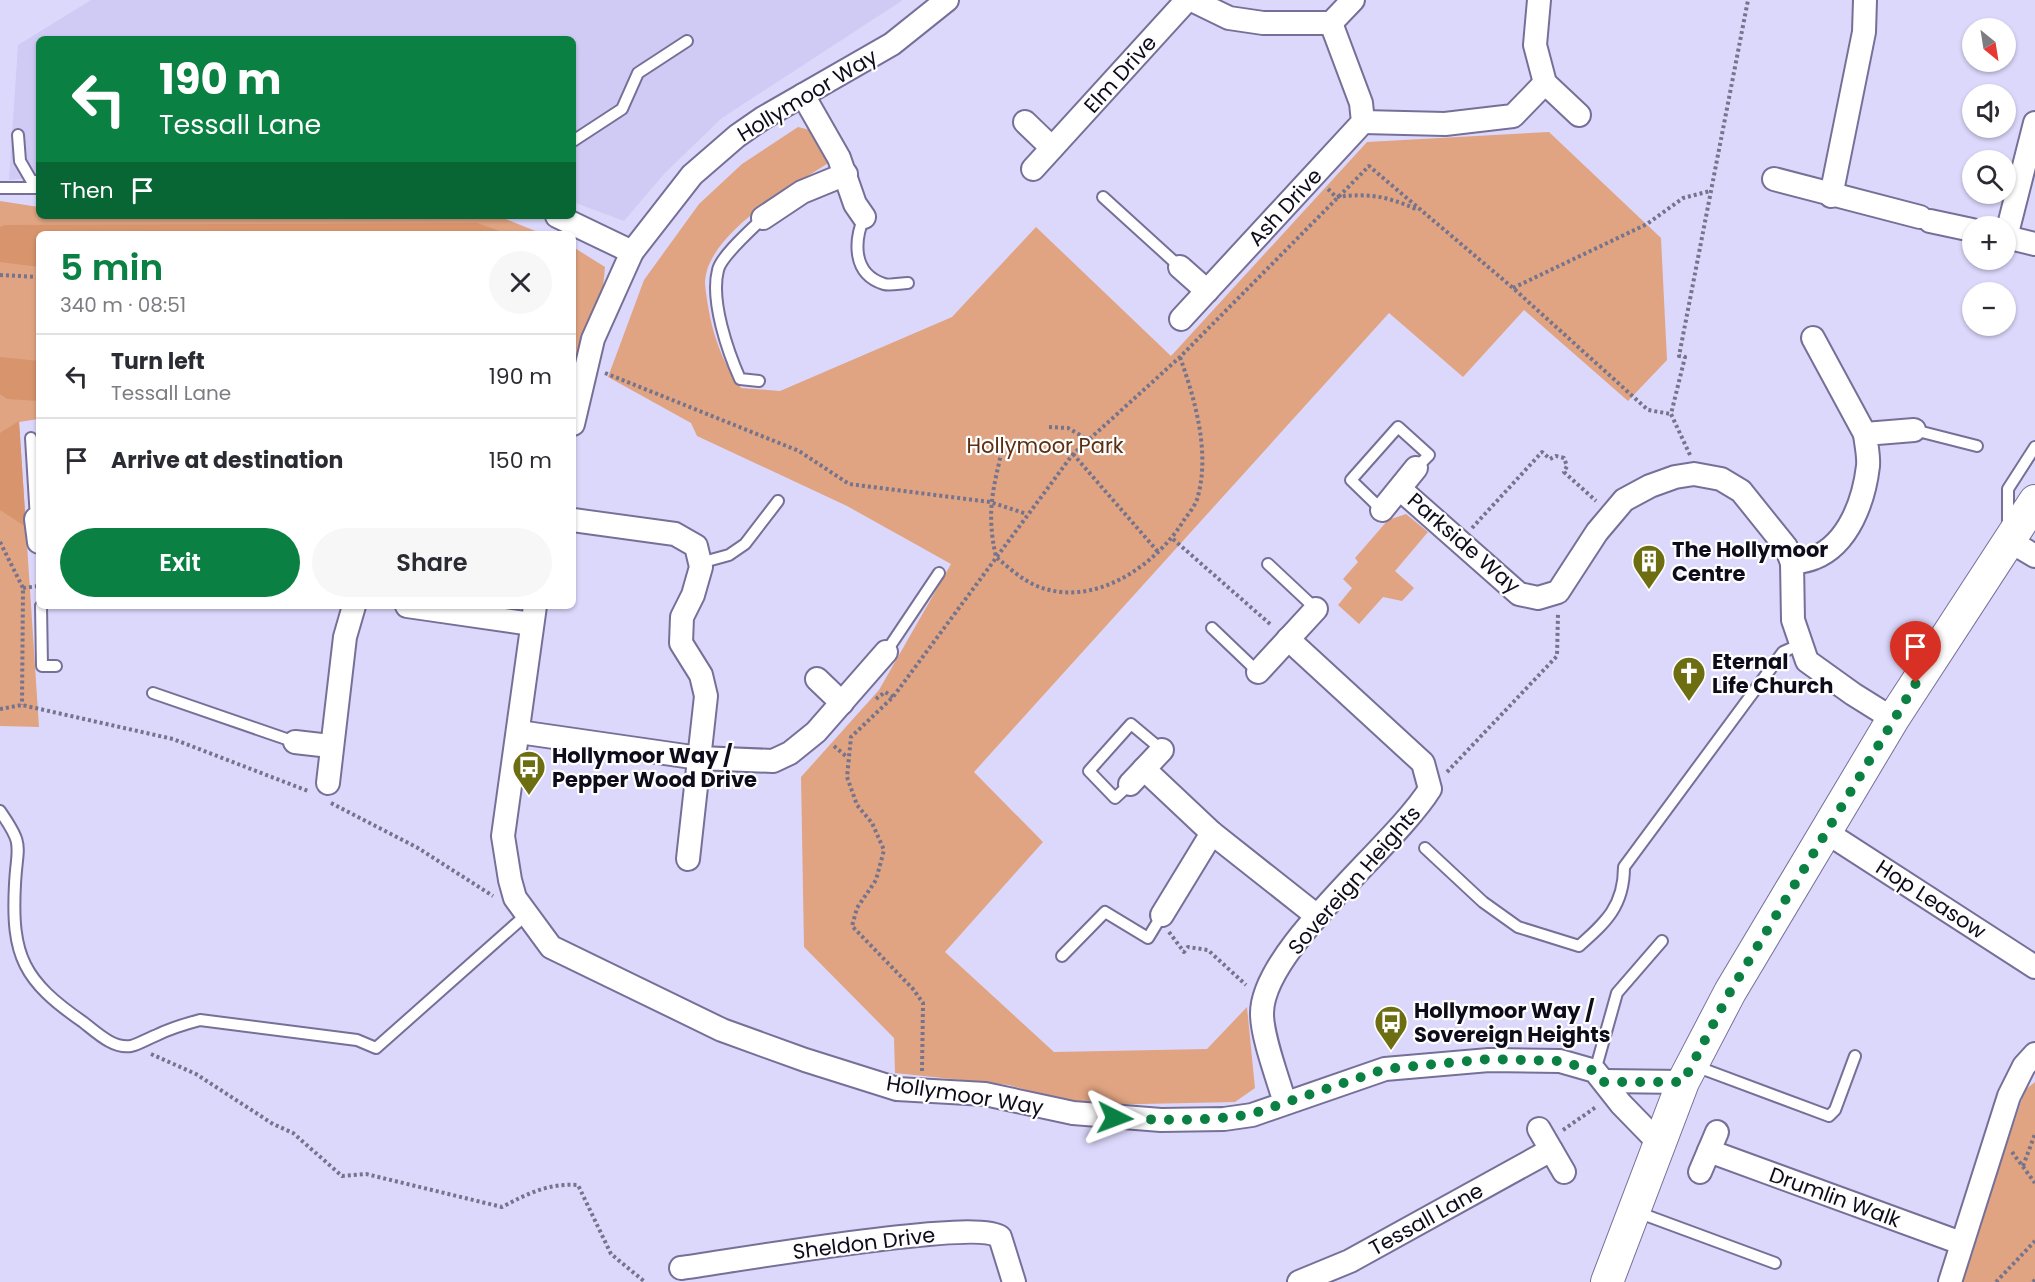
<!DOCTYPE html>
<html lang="en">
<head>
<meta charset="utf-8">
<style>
  body { margin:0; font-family:Poppins,sans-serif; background:#f7f7f7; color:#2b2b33; height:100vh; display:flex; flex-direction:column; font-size:22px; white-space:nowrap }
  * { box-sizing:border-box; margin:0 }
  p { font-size:20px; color:#7c7c81 }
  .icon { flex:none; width:33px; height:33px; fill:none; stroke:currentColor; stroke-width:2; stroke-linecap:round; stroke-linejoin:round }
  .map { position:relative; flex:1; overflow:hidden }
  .details { position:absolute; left:36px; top:231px; width:540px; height:378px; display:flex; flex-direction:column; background:#fff; border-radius:9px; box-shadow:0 2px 4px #0004 }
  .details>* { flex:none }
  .banner { position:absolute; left:36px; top:36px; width:540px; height:183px; border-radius:9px; box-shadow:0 2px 4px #0004; background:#0b8043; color:#fff; overflow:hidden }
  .needle { width:39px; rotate:150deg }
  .buttons { position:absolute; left:1962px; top:18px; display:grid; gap:12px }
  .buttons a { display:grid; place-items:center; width:54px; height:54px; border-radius:50%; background:#fff; box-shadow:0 2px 4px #0004; font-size:30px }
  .pin { position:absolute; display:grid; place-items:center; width:51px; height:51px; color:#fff; margin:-62px -26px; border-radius:50% 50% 50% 0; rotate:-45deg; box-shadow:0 0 6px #0007 }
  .pin .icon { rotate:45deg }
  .me { position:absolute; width:66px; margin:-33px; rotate:93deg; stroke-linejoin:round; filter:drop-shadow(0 0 4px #0008) }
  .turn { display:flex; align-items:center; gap:21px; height:126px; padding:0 24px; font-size:27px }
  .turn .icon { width:78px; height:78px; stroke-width:2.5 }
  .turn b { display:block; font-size:42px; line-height:51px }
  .then { display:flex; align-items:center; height:57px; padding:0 24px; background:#0003; gap:12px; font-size:22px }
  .round { display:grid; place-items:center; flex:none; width:63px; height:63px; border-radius:32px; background:#f7f7f7 }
  .summary { display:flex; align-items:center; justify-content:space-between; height:102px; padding:0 24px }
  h1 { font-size:36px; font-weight:600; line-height:45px; color:#0b8043 }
  .cta { display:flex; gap:12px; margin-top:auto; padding:12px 24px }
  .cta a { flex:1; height:69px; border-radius:36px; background:#0b8043; color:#fff; font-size:24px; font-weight:600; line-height:69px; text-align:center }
  .cta a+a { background:#f7f7f7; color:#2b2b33 }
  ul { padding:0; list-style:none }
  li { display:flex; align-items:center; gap:18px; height:84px; padding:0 24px; border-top:2px solid #e1e1e2 }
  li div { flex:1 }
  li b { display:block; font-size:22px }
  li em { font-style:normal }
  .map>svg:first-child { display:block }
</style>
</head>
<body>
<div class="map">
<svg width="2035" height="1282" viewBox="0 0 2035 1282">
  <rect width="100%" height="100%" fill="#dcd8fc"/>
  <path fill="#d0cbf4" d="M91 0H903L722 118 665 173 624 221 573 202V39H39V177L9 180 18 45Z"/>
  <g fill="#e0a482">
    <path d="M798 127 810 130 830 162C792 186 705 234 705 284 706 295 708 306 710 317 716 344 725 366 741 388L780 391 952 317 1036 227 1171 356 1367 142 1549 132 1661 238 1667 360 1628 401 1524 310 1463 377 1389 313 974 772 1043 842 945 952 1054 1052 1207 1049 1247 1007 1255 1088 1235 1102 1096 1105 1062 1101 1009 1085 895 1073 894 1038 804 947 801 777 879 690 951 564 847 506 697 436 691 423 608 377 644 280 699 204 742 164Z"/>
    <path d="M0 201 39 207V216H498L543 234H39V419L19 422 39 727 0 726Z"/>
    <path d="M573 247 605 267 603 288 573 368Z"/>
    <path d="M1406 514 1428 532 1395 571 1414 588 1402 601 1383 597 1359 624 1338 605 1352 588 1343 579 1358 562 1355 558 1388 520Z"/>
    <path d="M2035 1082V1282H1961L2025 1090Z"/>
  </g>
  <g fill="#d7946d">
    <path d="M477 223 508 234H39V267L0 262V227L5 225Z"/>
    <path d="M0 357 39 361V401L7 399 0 394Z"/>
    <path d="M19 421 26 527 0 510V433Z"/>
  </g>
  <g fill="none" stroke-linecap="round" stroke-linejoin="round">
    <defs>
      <g id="lane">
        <path d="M18 135 20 161 31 180 39 182"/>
        <path d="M573 141 622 109 638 73 687 41"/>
        <path d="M0 188H39"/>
        <path d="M1103 197 1180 267"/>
        <path d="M864 217C854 241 852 274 884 284 890 286 901 283 908 283"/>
        <path d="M759 381 740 379C728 352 710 301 718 270 721 256 752 229 763 218"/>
        <path d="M1914 430 1977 446"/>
        <path d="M31 438 36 519"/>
        <path d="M1382 510 1351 480 1398 427 1429 455 1416 468"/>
        <path d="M2008 528V489L2035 447"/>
        <path d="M700 563 729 555 745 544 778 501"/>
        <path d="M1268 564 1316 609"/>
        <path d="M41 606 42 666H56"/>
        <path d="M1212 628 1258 672"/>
        <path d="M886 652 939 573"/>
        <path d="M153 693 295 742"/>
        <path d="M1130 784 1115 798 1089 771 1131 724 1162 750"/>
        <path d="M0 811C25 847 17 844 15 884 11 957 24 981 83 1022 96 1032 113 1049 131 1046 139 1044 149 1038 157 1035 171 1028 185 1024 200 1020L357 1040 376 1048 526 915"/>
        <path d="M1425 848 1483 902 1518 927 1579 946C1606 922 1624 906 1624 867L1783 652 1801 644"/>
        <path d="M1062 956 1105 912 1148 938 1162 915"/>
        <path d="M1695 1066 1829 1116 1835 1110 1855 1056"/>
        <path d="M1595 1071 1617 993 1662 941"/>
        <path d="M1637 1212 1775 1263"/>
      </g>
      <g id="street">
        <path d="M1192 0 1229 18 1263 23H1331L1353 0"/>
        <path d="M1539 0 1535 45 1545 83 1579 115"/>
        <path d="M803 95 839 158 855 204 864 217"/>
        <path d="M1025 122 1052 148"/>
        <path d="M1363 122 1445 124 1513 116 1545 83"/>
        <path d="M1033 169 1187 0"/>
        <path d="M1774 179 1920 217"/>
        <path d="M1831 196 1864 32 1865 0"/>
        <path d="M557 216 632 252"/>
        <path d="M763 218 802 192 846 174"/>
        <path d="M1930 221 1972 230"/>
        <path d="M2006 237 2035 123"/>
        <path d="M2006 237 2035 244"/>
        <path d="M1180 267 1207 291"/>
        <path d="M1181 319 1363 122 1361 103 1331 23"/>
        <path d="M1813 338 1865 434"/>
        <path d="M573 424 593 339 632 252 692 175 737 136 763 118 892 44 947 0"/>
        <path d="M1400 489 1519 594 1538 598 1558 592 1597 532 1624 500 1650 486 1675 477 1694 474 1721 479 1741 491 1786 547 1792 563"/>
        <path d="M1382 510 1416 468"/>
        <path d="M36 519 39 542"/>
        <path d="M573 520 675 534 696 546 701 567 693 595 682 617 681 643 701 675 706 696 688 859"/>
        <path d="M2008 540 2035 556"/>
        <path d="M407 606 532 624"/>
        <path d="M535 606 503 836 510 880 515 898 551 947 722 1030 805 1060 897 1089 985 1094 1073 1113 1161 1120 1224 1119 1252 1115 1385 1069 1489 1060 1560 1061 1595 1071 1621 1104 1659 1143"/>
        <path d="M1258 672 1316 609"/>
        <path d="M817 679 842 703"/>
        <path d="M1893 719 1853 694 1807 661 1793 620 1792 563C1799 562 1807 561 1814 558 1849 544 1864 500 1868 466 1869 456 1866 444 1865 434L1914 430"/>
        <path d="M519 732 699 758 773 761 790 753 816 732 886 652"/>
        <path d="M295 742 330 746"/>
        <path d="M1144 769 1212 833 1317 916"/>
        <path d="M328 783 345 637 354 606"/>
        <path d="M1130 784 1162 750"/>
        <path d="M1826 832 2035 967"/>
        <path d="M1162 915 1212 833"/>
        <path d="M1604 1081 1683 1082"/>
        <path d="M1285 1103C1278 1079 1262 1037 1262 1014 1261 950 1394 847 1430 789L1423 763 1288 639"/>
        <path d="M1539 1129 1564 1172"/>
        <path d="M1709 1151 1961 1243"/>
        <path d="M1700 1172 1717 1132"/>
        <path d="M681 1268C727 1262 975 1218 1000 1237L1014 1282"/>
        <path d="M1299 1282 1350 1261 1551 1150"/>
        <path d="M1950 1282 2009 1096 2024 1066 2035 1054"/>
      </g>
      <path id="secondary" d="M1607 1282 1683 1082 1730 992 1893 719 2035 501"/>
    </defs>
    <use href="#lane" stroke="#767098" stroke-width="14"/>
    <use href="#street" stroke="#767098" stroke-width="26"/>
    <use href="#secondary" stroke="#767098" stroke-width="34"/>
    <g stroke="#76738c" stroke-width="4" stroke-dasharray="3 3" stroke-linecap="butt">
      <path d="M1328 189 1336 197C1369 193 1386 196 1416 209"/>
      <path d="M0 275 39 277"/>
      <path d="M1513 288 1647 224 1683 198 1710 191"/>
      <path d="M605 373 799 451 849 484 990 502 1027 514"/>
      <path d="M1049 427 1068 428 1087 439"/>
      <path d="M1003 446C993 489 986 512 996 557 1008 567 1022 580 1037 586 1093 609 1156 566 1184 520 1189 513 1196 505 1198 496 1210 451 1195 400 1180 357"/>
      <path d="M1073 454 1159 553"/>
      <path d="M1690 455 1671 414 1685 357 1679 356 1748 0"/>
      <path d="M1472 528 1542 452 1550 459 1556 456 1564 458 1567 466 1564 472 1596 501"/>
      <path d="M1173 539 1270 624"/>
      <path d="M0 542 23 588 22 705"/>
      <path d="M23 588 39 586"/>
      <path d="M876 699 885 692 893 697"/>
      <path d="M0 709 22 705 173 739 308 791"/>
      <path d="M834 746 847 757"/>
      <path d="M1447 772 1557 656 1558 613"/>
      <path d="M331 803 418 848 493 896"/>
      <path d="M1169 932 1184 952 1188 947 1208 950 1246 985"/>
      <path d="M151 1054 196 1074 273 1124 293 1133 342 1176 366 1174 502 1207C527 1194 548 1183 578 1185L611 1254 645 1282"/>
      <path d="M922 1071 923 1003 913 989 852 926 857 908 876 880 884 850 872 823 857 805 847 777 851 737 893 697 1073 454 1180 357 1369 166 1513 288 1648 410 1671 414"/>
      <path d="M1563 1130 1596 1107"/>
      <path d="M2012 1152 2035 1183"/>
      <path d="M2023 1166 2035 1134"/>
      <path d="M1996 1282 2035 1241"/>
      <path d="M2033 1282 2035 1280"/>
    </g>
    <use href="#lane" stroke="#fff" stroke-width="10"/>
    <use href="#street" stroke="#fff" stroke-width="22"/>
    <use href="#secondary" stroke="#fff" stroke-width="32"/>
  </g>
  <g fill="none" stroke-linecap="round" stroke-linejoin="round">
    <path stroke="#0b8043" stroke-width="10" stroke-dasharray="0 18" d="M1115 1118C1161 1120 1206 1122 1252 1114L1385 1069 1489 1059 1560 1061 1595 1071 1604 1082H1683L1730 992 1916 683"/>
  </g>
  <defs>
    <symbol id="building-pin" viewBox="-11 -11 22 30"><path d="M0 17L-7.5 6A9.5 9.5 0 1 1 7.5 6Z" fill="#6d6e11" stroke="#fefefe"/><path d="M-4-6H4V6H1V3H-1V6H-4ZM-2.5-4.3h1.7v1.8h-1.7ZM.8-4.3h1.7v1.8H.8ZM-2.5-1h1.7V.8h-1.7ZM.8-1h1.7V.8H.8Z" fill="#fff"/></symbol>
    <symbol id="church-pin" viewBox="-11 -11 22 30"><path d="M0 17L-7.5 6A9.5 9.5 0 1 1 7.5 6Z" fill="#6d6e11" stroke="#fefefe"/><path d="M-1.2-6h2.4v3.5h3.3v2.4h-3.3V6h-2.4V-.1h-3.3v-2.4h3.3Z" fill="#fff"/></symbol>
    <symbol id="bus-pin" viewBox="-11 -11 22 30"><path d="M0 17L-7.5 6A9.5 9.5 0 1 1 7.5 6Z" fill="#6d6e11" stroke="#fefefe"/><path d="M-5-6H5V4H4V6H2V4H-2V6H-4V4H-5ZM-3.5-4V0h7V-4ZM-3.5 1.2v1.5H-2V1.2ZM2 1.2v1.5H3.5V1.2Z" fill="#fff"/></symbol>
  </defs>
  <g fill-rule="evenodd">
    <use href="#building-pin" x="1630" y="542" width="38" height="52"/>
    <use href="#church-pin" x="1670" y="654" width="38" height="52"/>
    <use href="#bus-pin" x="510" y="748" width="38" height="52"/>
    <use href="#bus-pin" x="1372" y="1003" width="38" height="52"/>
  </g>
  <g text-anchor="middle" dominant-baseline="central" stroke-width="4.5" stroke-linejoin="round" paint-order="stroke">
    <g font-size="21" fill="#0e0b1a" stroke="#fefefe">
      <text transform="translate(1120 74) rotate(-48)">Elm Drive</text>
      <text transform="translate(807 95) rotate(-31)">Hollymoor Way</text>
      <text transform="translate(1285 207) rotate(-47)">Ash Drive</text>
      <text transform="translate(1464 543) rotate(41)">Parkside Way</text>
      <text transform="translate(1354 880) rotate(-49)">Sovereign Heights</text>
      <text transform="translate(1931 899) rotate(33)">Hop Leasow</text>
      <text transform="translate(965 1095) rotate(9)">Hollymoor Way</text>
      <text transform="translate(1835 1197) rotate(20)">Drumlin Walk</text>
      <text transform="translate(1426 1219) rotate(-29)">Tessall Lane</text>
      <text transform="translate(864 1243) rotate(-7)">Sheldon Drive</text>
    </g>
    <g font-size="21" fill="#5c2f13" stroke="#fefefe">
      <text x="1045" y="445">Hollymoor Park</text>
    </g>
    <g font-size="21" font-weight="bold" fill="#0e0b1a" stroke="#fefefe" text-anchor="start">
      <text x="1672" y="549">The Hollymoor<tspan x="1672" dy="24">Centre</tspan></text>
      <text x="1712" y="661">Eternal<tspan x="1712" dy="24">Life Church</tspan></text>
      <text x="552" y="755">Hollymoor Way /<tspan x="552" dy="24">Pepper Wood Drive</tspan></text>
      <text x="1414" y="1010">Hollymoor Way /<tspan x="1414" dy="24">Sovereign Heights</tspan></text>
    </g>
  </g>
</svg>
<div class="buttons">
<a><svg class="needle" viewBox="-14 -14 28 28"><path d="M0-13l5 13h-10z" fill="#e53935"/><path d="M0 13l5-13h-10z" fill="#7c7c81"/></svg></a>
<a><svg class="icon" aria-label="sound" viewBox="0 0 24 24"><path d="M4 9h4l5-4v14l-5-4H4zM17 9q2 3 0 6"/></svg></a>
<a><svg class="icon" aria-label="search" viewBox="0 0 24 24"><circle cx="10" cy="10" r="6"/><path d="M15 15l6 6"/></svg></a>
<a>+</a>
<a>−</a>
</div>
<div class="pin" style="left:1916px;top:683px;background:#d93025"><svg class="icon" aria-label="arrive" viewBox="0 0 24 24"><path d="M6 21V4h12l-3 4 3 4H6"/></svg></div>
<svg class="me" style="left:1115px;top:1118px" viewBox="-20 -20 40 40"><path d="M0-17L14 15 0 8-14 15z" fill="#0b8043" stroke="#fff" stroke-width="4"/></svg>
<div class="banner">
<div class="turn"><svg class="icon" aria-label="left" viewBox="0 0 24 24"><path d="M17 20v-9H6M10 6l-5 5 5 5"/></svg><div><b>190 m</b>Tessall Lane</div></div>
<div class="then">Then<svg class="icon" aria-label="arrive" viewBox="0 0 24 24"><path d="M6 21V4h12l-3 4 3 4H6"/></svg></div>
</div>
<section class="details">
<div class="summary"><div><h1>5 min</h1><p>340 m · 08:51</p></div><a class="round"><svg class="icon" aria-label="close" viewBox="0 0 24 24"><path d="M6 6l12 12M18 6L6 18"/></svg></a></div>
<ul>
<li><svg class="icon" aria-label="left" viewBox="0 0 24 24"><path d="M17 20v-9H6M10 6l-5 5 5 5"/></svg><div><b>Turn left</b><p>Tessall Lane</p></div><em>190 m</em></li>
<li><svg class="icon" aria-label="arrive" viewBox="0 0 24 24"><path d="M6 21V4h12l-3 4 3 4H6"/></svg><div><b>Arrive at destination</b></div><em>150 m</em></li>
</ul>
<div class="cta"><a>Exit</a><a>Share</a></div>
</section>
</div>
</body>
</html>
